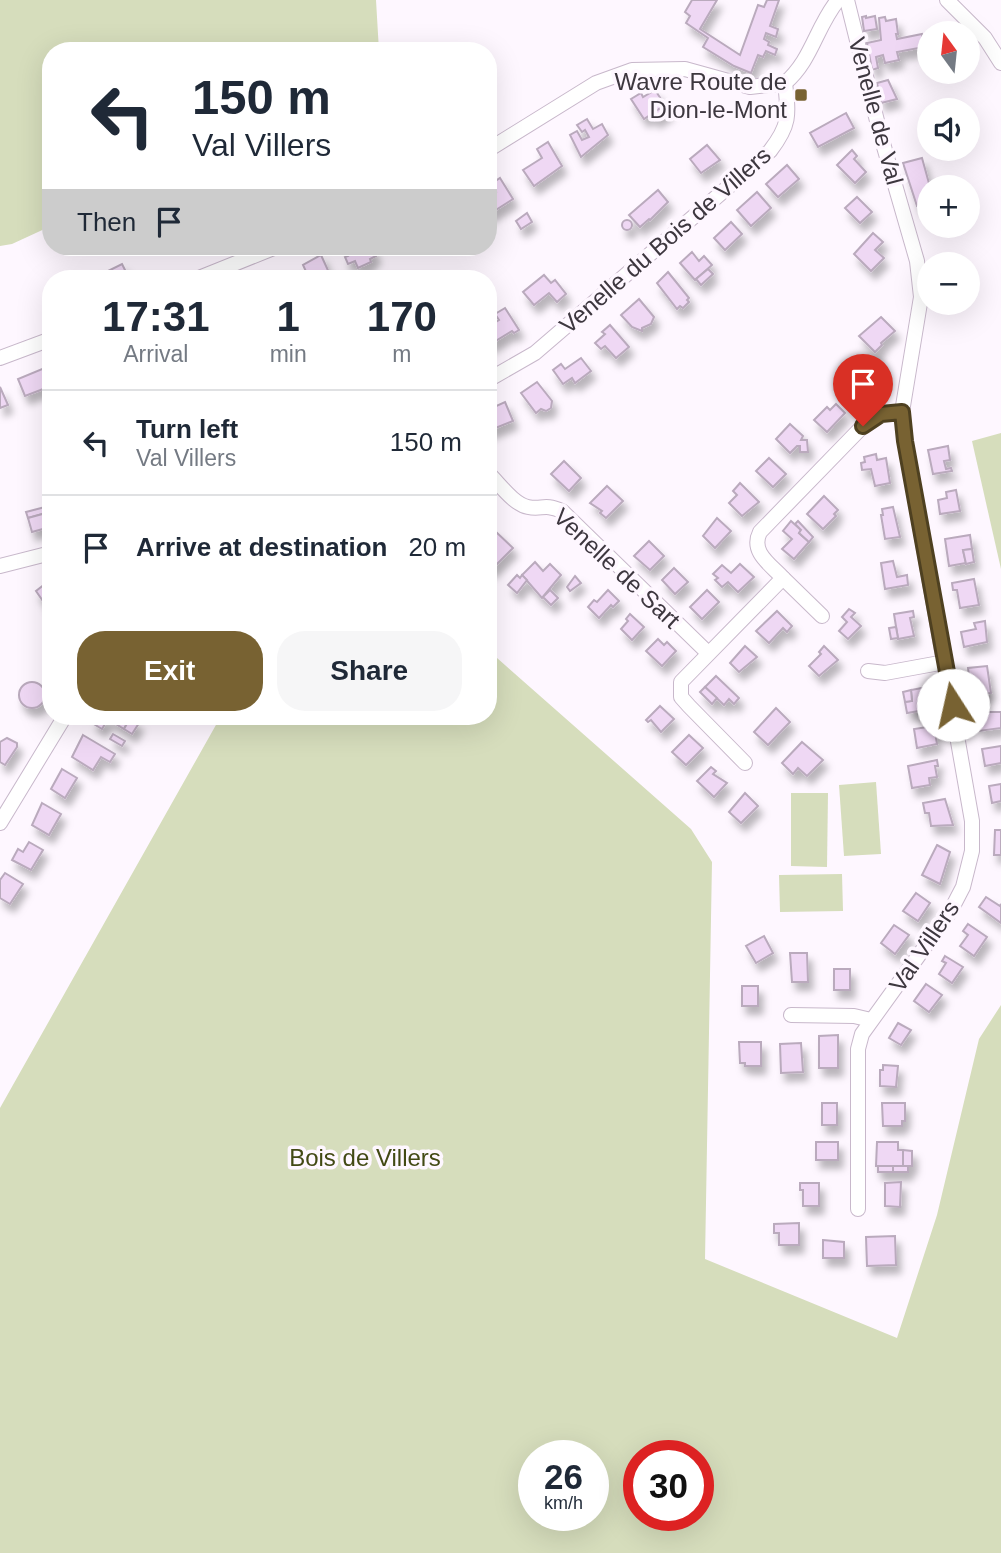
<!DOCTYPE html>
<html lang="en">
<head>
<meta charset="utf-8">
<style>
  body { margin:0; font-family:Helvetica,sans-serif; background:#f6f6f7; color:#1f2937; height:100vh; display:flex; flex-direction:column; font-size:26px; white-space:nowrap }
  * { box-sizing:border-box; margin:0 }
  p { font-size:23px; color:#747a83 }
  .icon { flex:none; width:38px; height:38px; fill:none; stroke:currentColor; stroke-width:2; stroke-linecap:round; stroke-linejoin:round }
  .map { position:relative; flex:1; overflow:hidden }
  .side { position:absolute; left:42px; top:270px; width:455px; height:455px; display:flex; flex-direction:column; background:#fff; border-radius:28px; box-shadow:0 7px 28px #0002 }
  .side>* { flex:none }
  .guide { position:absolute; left:42px; top:42px; width:455px; height:214px; border-radius:28px; box-shadow:0 7px 28px #0002; background:#fff; color:#1f2937; overflow:hidden }
  .needle { width:46px; rotate:345deg }
  .buttons { position:absolute; left:917px; top:21px; display:grid; gap:14px }
  .buttons a { display:grid; place-items:center; width:63px; height:63px; border-radius:50%; background:#fff; box-shadow:0 7px 28px #0002; font-size:35px }
  .speed { position:absolute; left:518px; top:1440px; display:flex; gap:14px; font-size:35px; font-weight:700; text-align:center }
  .speed>* { display:grid; place-content:center; width:91px; height:91px; border-radius:50%; background:#fff; box-shadow:0 7px 28px #0002; line-height:1 }
  .speed small { font-size:18px; font-weight:400 }
  .speed .limit { border:10px solid #d22; background:#fff; color:#111 }
  .pin { position:absolute; display:grid; place-items:center; width:60px; height:60px; color:#fff; margin:-72px -30px; border-radius:50% 50% 50% 0; rotate:-45deg; box-shadow:0 0 7px #0007 }
  .pin .icon { rotate:45deg }
  .me { position:absolute; width:77px; margin:-38px; rotate:350deg; stroke-linejoin:round; filter:drop-shadow(0 0 5px #0008) }
  .turn { display:flex; align-items:center; gap:24px; height:147px; padding:0 35px; font-size:32px }
  .turn .icon { width:91px; height:91px; stroke-width:2.5 }
  .turn b { display:block; font-size:49px; line-height:60px }
  .then { display:flex; align-items:center; height:66px; padding:0 35px; background:#0003; gap:14px; font-size:26px }
  .eta { display:flex; justify-content:space-evenly; align-items:center; height:119px; text-align:center }
  .eta b { font-size:42px; font-weight:700; line-height:49px }
  .action { display:flex; gap:14px; margin-top:auto; padding:14px 35px }
  .action a { flex:1; height:80px; border-radius:28px; background:#786232; color:#fff; font-size:28px; font-weight:700; line-height:80px; text-align:center }
  .action a+a { background:#f6f6f7; color:#1f2937 }
  ul { padding:0; list-style:none }
  li { display:flex; align-items:center; gap:21px; height:105px; padding:0 35px; border-top:2px solid #e0e1e3 }
  li div { flex:1 }
  li b { display:block; font-size:26px }
  li em { font-style:normal }
  .map>svg:first-child { display:block }
</style>
</head>
<body>
<div class="map">
<svg width="1001" height="1553" viewBox="0 0 1001 1553">
  <defs>
    <filter id="shadow"><feDropShadow dx="4.5" dy="8" stdDeviation="3.5" flood-color="#0004"/></filter>
  </defs>
  <rect width="100%" height="100%" fill="#fef7ff"/>
  <g fill="#d6ddbc" fill-rule="evenodd">
    <path d="M0 0H376L379 51H51V226L12 244 0 246Z"/>
    <path d="M1001 433V569L972 441Z"/>
    <path d="M488 650 691 829 712 862 705 1259 897 1338 937 1215 979 1039 1001 1005V1553H0V1108L221 716H488ZM534 1456H593V1516H534ZM639 1456H698V1516H639Z"/>
    <path d="M876 782 881 854 844 856 839 785Z"/>
    <path d="M791 793H828L827 867 791 866Z"/>
    <path d="M842 874 843 911 780 912 779 875Z"/>
  </g>
  <g fill="#efd8f4" stroke="#baaabd" stroke-width="2" filter="url(#shadow)">
    <path d="M692 0H717L700 29 740 55 758 5 764 7 767 0H779L770 26 778 29 776 37 766 33 764 39 769 42 768 45 777 49 775 55 766 51 763 57 758 55 751 73 734 66 703 47 708 38 686 23 690 16 685 12Z"/>
    <path d="M866 16V18L875 16 877 29 864 31 862 17Z"/>
    <path d="M885 17 886 21 896 19 898 34H896L897 39 922 34 924 47 897 52 899 60 885 63 883 55 876 57 878 68 872 70 867 43 881 40 879 18Z"/>
    <path d="M888 80 897 99 881 103 877 83Z"/>
    <path d="M655 90 665 105 644 119 631 99 641 93 643 97Z"/>
    <path d="M664 106 668 112 655 120 651 114Z"/>
    <path d="M846 113 854 128 818 147 810 133Z"/>
    <path d="M587 119 593 129 602 124 608 135 581 157 570 135 577 131 582 140 589 137 585 130 582 132 577 125Z"/>
    <path d="M548 142 562 166 534 186 523 170 542 158 537 149Z"/>
    <path d="M707 145 720 160 701 173 690 159Z"/>
    <path d="M852 150 857 156 854 159 866 172 855 183 837 165Z"/>
    <path d="M922 158 930 187 929 203 917 206 903 163Z"/>
    <path d="M787 165 799 179 778 197 766 184Z"/>
    <path d="M500 178 513 199 488 215V197L496 192 491 184Z"/>
    <path d="M658 190 668 202 650 220 649 219 640 227 629 215Z"/>
    <path d="M757 192 771 208 751 226 737 210Z"/>
    <path d="M857 197 872 212 860 223 845 208Z"/>
    <path d="M527 213 532 222 521 229 516 221Z"/>
    <circle cx="627" cy="225" r="5"/>
    <path d="M731 222 742 234 725 250 714 238Z"/>
    <path d="M873 233 883 242 875 250 884 258 871 271 854 254Z"/>
    <path d="M357 247H372L376 256 370 259 371 262 358 268 355 261 348 264 345 257 348 256 346 251Z"/>
    <path d="M692 252 699 261 704 256 712 265 695 280 680 263Z"/>
    <path d="M321 255 331 277 309 278 303 265Z"/>
    <path d="M122 264 129 278H102L100 275Z"/>
    <path d="M708 269 713 274 701 285 696 279Z"/>
    <path d="M668 272 689 298 687 300 689 302 683 308 680 306 677 309 657 283Z"/>
    <path d="M544 275 551 283 555 280 566 294 557 302 549 293 534 305 523 292Z"/>
    <path d="M639 299 654 317 651 324 642 328V331L632 327 621 315Z"/>
    <path d="M505 308 519 330 514 333 512 331 489 345 488 327 499 320 495 314Z"/>
    <path d="M881 317 895 331 881 343 882 345 875 352 859 336Z"/>
    <path d="M610 325 629 347 616 358 605 346 601 349 595 343 605 334 602 332Z"/>
    <path d="M581 358 591 371 575 383 572 378 563 384 553 370 561 364 565 369Z"/>
    <path d="M47 367 51 376V386L25 396 18 379Z"/>
    <path d="M866 369 874 377 870 381 873 384 857 399 844 386 859 372 861 374Z"/>
    <path d="M537 382 552 401 551 408 546 411 541 409 536 413 521 393Z"/>
    <path d="M0 387 8 405 0 408Z"/>
    <path d="M505 402 513 421 488 431V413L495 410 494 407Z"/>
    <path d="M836 404 845 413 827 432 814 420 827 407 830 410Z"/>
    <path d="M790 424 803 436 801 440H807L808 452H800V446H797L790 453 776 439Z"/>
    <path d="M948 446 950 460 944 461 946 469 951 468 952 471 933 474 928 450Z"/>
    <path d="M876 454 877 460 886 458 890 483 875 486 871 469 862 470 861 463 865 462 864 457Z"/>
    <path d="M769 458 786 474 773 487 756 471Z"/>
    <path d="M564 461 581 478 569 491 551 474Z"/>
    <path d="M740 483 759 502 742 516 729 503 737 495 733 491Z"/>
    <path d="M607 486 623 501 606 518 600 513 602 511 590 503Z"/>
    <path d="M956 490 960 511 940 514 938 500 947 498 946 492Z"/>
    <path d="M824 496 838 510 834 514 836 516 823 529 807 514Z"/>
    <path d="M45 507 46 513 28 518 26 512Z"/>
    <path d="M893 507 900 537 885 539 881 515H883L882 509Z"/>
    <path d="M46 513 50 527 32 532 28 518Z"/>
    <path d="M717 518 731 531 715 548 703 536Z"/>
    <path d="M791 521 801 530 799 533 809 542 794 559 782 549 792 539 783 531Z"/>
    <path d="M798 521 813 537 809 542 799 533 801 530 795 524Z"/>
    <path d="M494 530 513 548 491 570 488 568V537Z"/>
    <path d="M970 535 972 549 963 550 966 563 949 566 945 539Z"/>
    <path d="M649 541 664 556 650 570 634 556Z"/>
    <path d="M972 549 974 562 966 564 963 550Z"/>
    <path d="M893 561 897 577 907 575 908 585 885 589 881 563Z"/>
    <path d="M535 562 543 571 550 564 561 575 542 598 522 575Z"/>
    <path d="M740 564 754 577 738 592 728 582 722 587 715 580 718 578 713 574 722 565 731 573Z"/>
    <path d="M674 568 688 582 675 594 662 580Z"/>
    <path d="M517 575 520 578 522 575 527 580 517 593 508 585Z"/>
    <path d="M575 576 581 583 570 591 567 587Z"/>
    <path d="M974 579 979 605 960 608 957 590H953L952 583Z"/>
    <path d="M49 581 51 599 45 604 36 591Z"/>
    <path d="M550 590 558 598 551 605 543 597Z"/>
    <path d="M608 590 619 601 613 607 611 605 599 618 588 607 594 600 597 602Z"/>
    <path d="M707 590 719 602 702 619 690 607Z"/>
    <path d="M849 609 855 613 851 617 861 626 848 639 839 631 847 622 842 617Z"/>
    <path d="M777 611 792 626 787 632 783 628 769 643 756 631Z"/>
    <path d="M913 611 914 617 910 618 914 636 898 639 894 614Z"/>
    <path d="M630 614 644 627 632 640 621 629 628 621 626 619Z"/>
    <path d="M985 621 987 642 964 647 961 632 976 629 974 623Z"/>
    <path d="M896 627 898 638 891 639 889 628Z"/>
    <path d="M658 639 664 645 667 642 676 651 662 666 646 651Z"/>
    <path d="M745 646 757 657 739 672 730 663Z"/>
    <path d="M824 646 838 660 819 676 809 666 821 654 819 652Z"/>
    <path d="M987 666 991 693 975 695 973 684H970L968 668Z"/>
    <path d="M716 676 739 698 734 704 729 699 724 705 705 687Z"/>
    <circle cx="32" cy="695" r="13"/>
    <path d="M705 687 717 698 712 704 700 692Z"/>
    <path d="M927 687 931 709 907 713 905 702 912 701 911 690Z"/>
    <path d="M911 690 912 701 905 702 903 692Z"/>
    <path d="M660 706 674 719 661 732 651 720 648 722 646 720Z"/>
    <path d="M776 708 790 722 768 745 754 732Z"/>
    <path d="M988 712H1001V728L979 731 976 714Z"/>
    <path d="M96 716H126L130 718 124 729 108 719 102 729 92 723Z"/>
    <path d="M130 718 139 723 132 734 124 729Z"/>
    <path d="M934 726 937 744 917 748 914 729Z"/>
    <path d="M113 734 125 741 122 746 110 739Z"/>
    <path d="M83 735 115 754 110 762 101 757 93 770 72 757Z"/>
    <path d="M689 735 703 748 686 765 672 752Z"/>
    <path d="M7 738 17 743V747L5 765 0 762V742Z"/>
    <path d="M802 742 823 760 807 776 798 768 793 774 782 763Z"/>
    <path d="M1001 746V763L985 766 982 749Z"/>
    <path d="M937 760 938 766H935L937 777 929 778 930 785 912 788 908 766Z"/>
    <path d="M711 767 716 771 713 774 727 783 714 797 697 781Z"/>
    <path d="M62 769 77 778 65 798 51 789Z"/>
    <path d="M1001 784V801L992 803 989 786Z"/>
    <path d="M745 793 758 806 741 823 729 812Z"/>
    <path d="M945 799 953 825 931 826 929 813H925L923 803Z"/>
    <path d="M42 803 61 814 49 835 32 825Z"/>
    <path d="M995 830H1001V855H994Z"/>
    <path d="M29 842 43 850 31 870 12 860 18 849 23 852Z"/>
    <path d="M937 845 950 852 940 884 922 875Z"/>
    <path d="M5 873 23 884 10 904 0 898V880Z"/>
    <path d="M916 893 930 903 918 921 903 911Z"/>
    <path d="M986 897 1000 906 1001 904V923L979 907Z"/>
    <path d="M968 924 987 937 974 956 960 946 968 935 963 931Z"/>
    <path d="M894 925 909 935 895 954 881 943Z"/>
    <path d="M764 936 773 953 756 963 746 946Z"/>
    <path d="M790 953H807L808 982H792Z"/>
    <path d="M945 956 963 967 952 983 939 974 946 963 942 961Z"/>
    <rect x="834" y="969" width="16" height="21"/>
    <path d="M926 984 942 995 929 1012 914 1001Z"/>
    <rect x="742" y="986" width="16" height="20"/>
    <path d="M898 1023 911 1030 901 1045 889 1038Z"/>
    <path d="M838 1035V1068H819V1036Z"/>
    <path d="M739 1042H761V1066H745V1063H740Z"/>
    <path d="M801 1043 803 1072 781 1073 780 1044Z"/>
    <path d="M883 1065 898 1066 896 1087 880 1086V1070H883Z"/>
    <rect x="822" y="1103" width="15" height="22"/>
    <path d="M882 1103H905V1121H902V1126H883Z"/>
    <rect x="816" y="1142" width="22" height="18"/>
    <path d="M877 1142H898V1150H903V1166H876Z"/>
    <path d="M903 1150 912 1151V1166H903Z"/>
    <rect x="878" y="1166" width="15" height="6"/>
    <rect x="893" y="1166" width="15" height="6"/>
    <path d="M901 1182 900 1207 885 1206V1183Z"/>
    <path d="M800 1183H819V1206H803V1190H800Z"/>
    <path d="M799 1223V1245H779V1233H774V1224Z"/>
    <path d="M895 1236 896 1265 867 1266 866 1237Z"/>
    <path d="M823 1240 844 1242V1258H823Z"/>
  </g>
  <g fill="none" stroke-linecap="round" stroke-linejoin="round">
    <defs>
      <g id="minor">
        <path d="M847 0 880 133 917 261 921 297 902 412 905 441 972 821V851L963 887 950 912 862 1034 858 1049V1209"/>
        <path d="M947 0 985 38 1001 63"/>
        <path d="M785 83C812 60 816 27 838 0"/>
        <path d="M488 150 596 83 632 70 685 69 750 87 785 83"/>
        <path d="M199 278 276 247"/>
        <path d="M0 358 51 339"/>
        <path d="M488 380 535 353 770 151C790 125 789 116 785 83"/>
        <path d="M488 473C499 483 513 504 528 507 543 510 543 503 562 511L708 653"/>
        <path d="M0 566 51 553"/>
        <path d="M783 578 822 616"/>
        <path d="M868 671 885 673 945 662"/>
        <path d="M745 763 689 706 681 697V682L783 578C770 564 750 552 760 532L863 426 881 414 902 412"/>
        <path d="M0 823 65 716"/>
        <path d="M791 1015 854 1016 871 1020"/>
      </g>
    </defs>
    <use href="#minor" stroke="#c8b8cb" stroke-width="16"/>
    <use href="#minor" stroke="#fff" stroke-width="14"/>
  </g>
  <g fill="none" stroke-linecap="round" stroke-linejoin="round">
    <defs>
      <path id="route" d="M863 426 881 414 902 412 905 441 953 705"/>
    </defs>
    <use href="#route" stroke="#4e4020" stroke-width="18"/>
    <use href="#route" stroke="#786232" stroke-width="12"/>
  </g>
  <rect fill="#786232" stroke="#fef7ff" stroke-width="2.5" x="794" y="88" width="14" height="14" rx="3.5"/>
  <g text-anchor="middle" dominant-baseline="central" stroke-width="7" stroke-linejoin="round" paint-order="stroke">
    <g font-size="24" fill="#3d373f" stroke="#fef7ff" text-anchor="end">
      <text x="787" y="81">Wavre Route de<tspan x="787" dy="28">Dion-le-Mont</tspan></text>
    </g>
    <g font-size="24" fill="#3d373f" stroke="#fef7ff">
      <text transform="translate(876 111) rotate(75)">Venelle de Val</text>
      <text transform="translate(665 240) rotate(-41)">Venelle du Bois de Villers</text>
      <text transform="translate(617 568) rotate(43)">Venelle de Sart</text>
      <text transform="translate(924 946) rotate(-56)">Val Villers</text>
    </g>
    <g font-size="24" fill="#424914" stroke="#fef7ff">
      <text x="365" y="1157">Bois de Villers</text>
    </g>
  </g>
</svg>
<div class="buttons">
<a><svg class="needle" viewBox="-14 -14 28 28"><path d="M0-13l5 13h-10z" fill="#e53935"/><path d="M0 13l5-13h-10z" fill="#747a83"/></svg></a>
<a><svg class="icon" aria-label="sound" viewBox="0 0 24 24"><path d="M4 9h4l5-4v14l-5-4H4zM17 9q2 3 0 6"/></svg></a>
<a>+</a>
<a>−</a>
</div>
<div class="speed"><div>26<small>km/h</small></div><div class="limit">30</div></div>
<div class="pin" style="left:863px;top:426px;background:#d93025"><svg class="icon" aria-label="arrive" viewBox="0 0 24 24"><path d="M6 21V4h12l-3 4 3 4H6"/></svg></div>
<svg class="me" style="left:953px;top:705px" viewBox="-20 -20 40 40"><circle r="19" fill="#fff"/><path d="M0-13L10 11 0 6-10 11z" fill="#786232"/></svg>
<div class="guide">
<div class="turn"><svg class="icon" aria-label="left" viewBox="0 0 24 24"><path d="M17 20v-9H6M10 6l-5 5 5 5"/></svg><div><b>150 m</b>Val Villers</div></div>
<div class="then">Then<svg class="icon" aria-label="arrive" viewBox="0 0 24 24"><path d="M6 21V4h12l-3 4 3 4H6"/></svg></div>
</div>
<section class="side">
<div class="eta">
<div><b>17:31</b><p>Arrival</p></div>
<div><b>1</b><p>min</p></div>
<div><b>170</b><p>m</p></div>
</div>
<ul>
<li><svg class="icon" aria-label="left" viewBox="0 0 24 24"><path d="M17 20v-9H6M10 6l-5 5 5 5"/></svg><div><b>Turn left</b><p>Val Villers</p></div><em>150 m</em></li>
<li><svg class="icon" aria-label="arrive" viewBox="0 0 24 24"><path d="M6 21V4h12l-3 4 3 4H6"/></svg><div><b>Arrive at destination</b></div><em>20 m</em></li>
</ul>
<div class="action"><a>Exit</a><a>Share</a></div>
</section>
</div>
</body>
</html>
